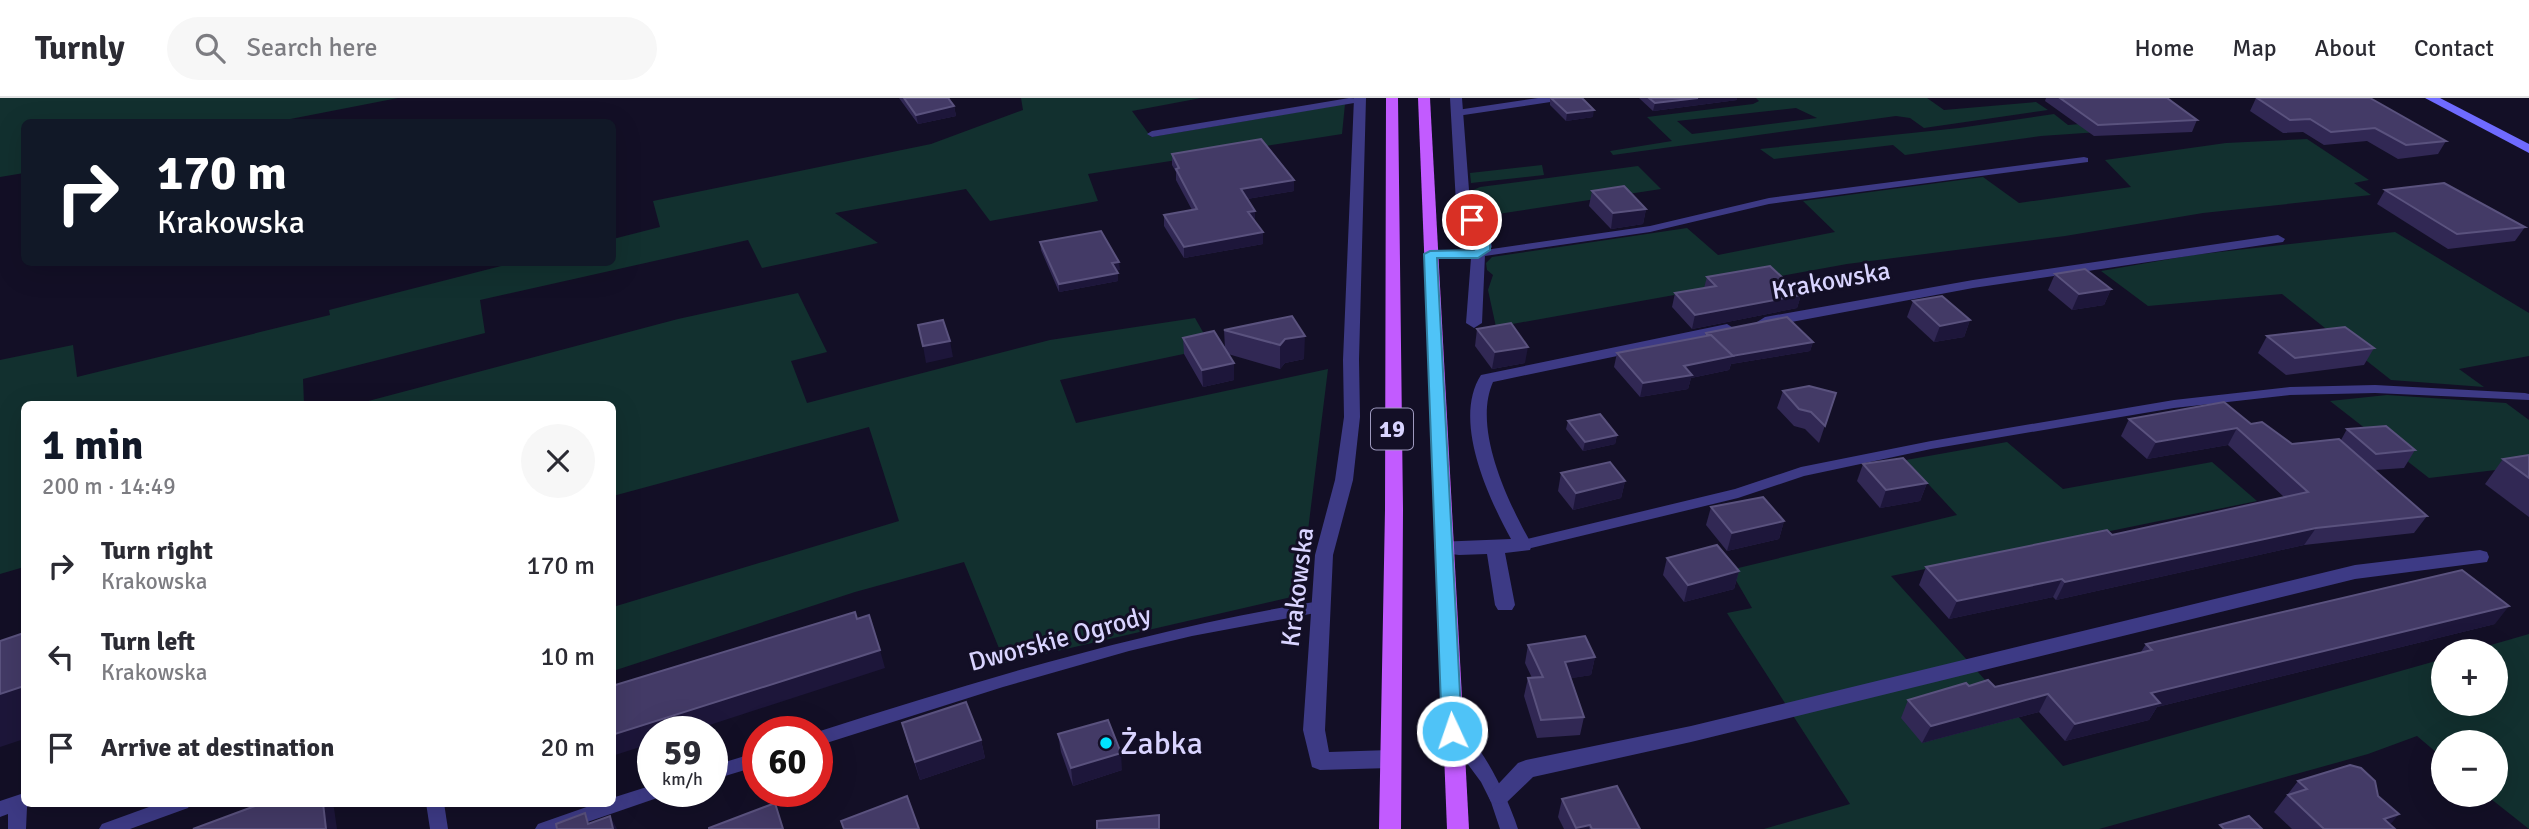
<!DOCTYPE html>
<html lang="en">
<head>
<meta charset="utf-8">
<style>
  body { margin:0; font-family:Signika,sans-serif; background:#f7f7f7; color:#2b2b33; height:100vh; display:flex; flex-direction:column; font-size:26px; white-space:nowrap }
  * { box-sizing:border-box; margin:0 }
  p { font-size:23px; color:#7c7c81 }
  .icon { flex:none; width:38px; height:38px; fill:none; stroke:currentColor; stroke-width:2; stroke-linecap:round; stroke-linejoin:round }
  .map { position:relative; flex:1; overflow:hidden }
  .side { position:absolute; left:21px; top:303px; width:595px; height:406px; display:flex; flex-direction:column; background:#fff; border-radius:10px; box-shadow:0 7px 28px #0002 }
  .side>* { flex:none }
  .top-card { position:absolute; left:21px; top:21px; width:595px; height:147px; border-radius:10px; box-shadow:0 7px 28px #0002; background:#111827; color:#fff; overflow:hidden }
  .buttons { position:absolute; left:2431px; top:541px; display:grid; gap:14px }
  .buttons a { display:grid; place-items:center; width:77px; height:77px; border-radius:50%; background:#fff; box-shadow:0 7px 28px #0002; font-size:35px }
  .speed { position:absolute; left:637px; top:618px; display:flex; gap:14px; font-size:35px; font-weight:700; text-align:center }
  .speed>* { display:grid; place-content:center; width:91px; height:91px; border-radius:50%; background:#fff; box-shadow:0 7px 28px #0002; line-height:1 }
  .speed small { font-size:18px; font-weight:400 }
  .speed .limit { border:10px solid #d22; background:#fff; color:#111 }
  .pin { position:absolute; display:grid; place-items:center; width:60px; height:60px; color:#fff; margin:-30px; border:4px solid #fff; border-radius:50%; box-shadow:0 2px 7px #0007 }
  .me { position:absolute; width:77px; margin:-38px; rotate:357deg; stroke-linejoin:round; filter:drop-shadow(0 0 5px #0008) }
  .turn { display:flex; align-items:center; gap:24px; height:147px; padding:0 21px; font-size:32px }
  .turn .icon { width:91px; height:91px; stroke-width:2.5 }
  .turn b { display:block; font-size:49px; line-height:60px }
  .round { display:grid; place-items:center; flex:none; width:74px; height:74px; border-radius:37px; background:#f7f7f7 }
  .headline { display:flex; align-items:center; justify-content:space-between; height:119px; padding:0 21px }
  h1 { font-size:42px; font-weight:800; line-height:52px; color:#111827 }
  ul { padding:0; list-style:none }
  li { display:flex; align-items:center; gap:21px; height:91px; padding:0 21px }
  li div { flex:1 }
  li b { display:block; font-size:26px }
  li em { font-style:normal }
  header { display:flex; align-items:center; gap:42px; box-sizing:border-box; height:98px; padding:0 35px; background:#fff; border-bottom:2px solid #e1e1e2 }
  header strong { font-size:33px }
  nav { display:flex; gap:38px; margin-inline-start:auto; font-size:24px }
  .search { width:490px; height:63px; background:#f7f7f7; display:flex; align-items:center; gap:18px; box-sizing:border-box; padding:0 24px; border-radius:38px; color:#7c7c81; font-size:26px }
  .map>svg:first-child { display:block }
</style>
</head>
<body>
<header>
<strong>Turnly</strong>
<div class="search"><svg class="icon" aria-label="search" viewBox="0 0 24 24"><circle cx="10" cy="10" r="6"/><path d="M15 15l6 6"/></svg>Search here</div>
<nav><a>Home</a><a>Map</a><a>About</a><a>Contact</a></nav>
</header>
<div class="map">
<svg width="2529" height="731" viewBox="0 0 2529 731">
  <rect width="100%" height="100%" fill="#130f26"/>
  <g fill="#12302f" fill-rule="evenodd">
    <path d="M0 0H398L275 24H24V75L0 79Z"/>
    <path d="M1021 0H1201L1132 13 1151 39 1345 6 1342 36 1088 76 1098 103 990 123 966 91 835 115 878 145 762 170 748 142 480 202 485 235 303 281 304 306H24V469L0 476V262L73 247 77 279 330 217 329 212 513 165 612 164 613 141 660 129 653 103 931 46 1023 12Z"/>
    <path d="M1756 0H1927L1944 12 2036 4 2048 12 1924 30 1910 20 1896 18 1613 57 1610 53 1672 43 1647 19 1753 6 1759 3ZM1796 10 1817 20 1692 36 1677 23Z"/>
    <path d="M2054 16 2068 27 2117 23 2128 32 2041 38 1905 57 1893 47 1774 61 1760 51 1959 30Z"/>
    <path d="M2307 41 2369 82 2354 85 2371 97 2203 115 2065 138 1847 166 1496 229 1488 192 1493 177 1487 172 1486 165 1492 159 1687 130 1718 157 1835 134 1803 103 1983 79 2019 105 2131 89 2105 62 2226 45Z"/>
    <path d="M1542 67 1544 77 1471 85 1470 75Z"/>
    <path d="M1638 68 1661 91 1478 119 1471 93 1480 89Z"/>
    <path d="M2395 134 2529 215V258L2459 271 2484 289 2391 282 2282 196 2148 208 2101 173 2193 157Z"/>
    <path d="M798 195 827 254 791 263 807 305 1050 242 1195 220 1212 250 1060 282 1076 325 1328 271 1300 497 1005 565 964 464 855 494 613 573V509L899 423 869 329 613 398 612 306H357L678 221Z"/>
    <path d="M2387 297 2506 305 2529 322V368L2429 380 2330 303Z"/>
    <path d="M2007 344 2063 391 2212 364 2257 403 1891 478 2063 668 2443 561V606H2496V553H2470L2529 536V731L2486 697 2496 696V644H2443V660L2417 638 2368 656 2099 731H1764L1850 706 1727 515 1752 510 1730 472 1957 417 1906 362Z"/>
  </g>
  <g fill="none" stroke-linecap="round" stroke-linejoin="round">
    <g fill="#3d3a85" fill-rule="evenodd">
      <path d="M1349 0 1365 1 1360 4 1152 39 1147 36 1152 33Z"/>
      <path d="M1538 0H1562L1557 3 1457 18 1452 15 1457 12Z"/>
      <path d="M2084 59 2088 60V64L1769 106 1650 134 1478 159 1472 156 1478 153 1650 128 1769 100Z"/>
      <path d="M2375 287 2525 295 2529 296V302L2375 295 2290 297 2174 310 1931 351 1804 378 1738 400 1523 452 1518 451 1516 447 1518 443 1523 442 1735 391 1801 369 1931 343 2174 302 2290 289Z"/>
      <path d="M1320 503 1326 505 1328 509 1326 513 1192 538 1129 553 1003 589 817 648V634C983 581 1148 531 1320 503Z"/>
      <path d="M1453 627C1479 636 1510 705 1518 731H1500L1491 704 1481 684 1444 634 1447 629Z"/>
      <path d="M758 654V668L712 682V668Z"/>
      <path d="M653 687V693H666L663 698 567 731H535L538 726 598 705H612V700Z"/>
      <path d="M24 695V705H31L27 709 26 731H8V716L0 719V703Z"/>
      <path d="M160 705H191L188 710 130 731H99L102 726Z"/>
      <path d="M426 705H444L448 731H430Z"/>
    </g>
    <g fill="#3d3a85" fill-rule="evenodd">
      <path d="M1354 0H1366L1359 262 1360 319 1353 382 1333 457 1325 632 1329 654 1390 652 1398 655 1401 661 1398 667 1390 670 1320 672 1312 669 1303 632 1315 457 1335 382 1344 319 1343 262Z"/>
      <path d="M1450 0H1462L1470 105 1490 138 1492 149 1485 157 1482 225 1474 230 1466 225 1471 160 1430 161 1423 157 1430 153 1474 152 1478 148 1476 138 1456 105Z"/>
      <path d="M2278 137 2285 141 2283 144 1973 190 1765 229 1757 224 1765 219 1973 182Z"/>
      <path d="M1727 226 1735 231 1732 234 1493 284C1472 331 1509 406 1532 447L1530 452 1505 455 1515 507 1512 512H1498L1495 507 1487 456 1459 457 1436 454 1434 449 1436 444 1511 441C1488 399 1452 322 1481 277Z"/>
      <path d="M2480 452 2487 454 2489 459 2487 464 2355 481 1691 644 1533 679 1507 704 1499 706 1491 704 1488 697 1518 665 1526 662 1691 628 2355 467Z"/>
    </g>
    <path fill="#6f6bff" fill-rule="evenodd" d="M2425 0H2440L2529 46V55Z"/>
    <g fill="#c25bff" fill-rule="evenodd">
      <path d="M1386 0H1398L1403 412 1401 731H1379L1385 412Z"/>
      <path d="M1418 0H1430L1469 731H1447Z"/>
    </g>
  </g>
  <g fill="#312854">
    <path d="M899 0H950V3L954 8 956 18 918 26Z"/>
    <path d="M1550 0H1582L1593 19 1566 23 1550 7Z"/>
    <path d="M1639 0H1737V2L1653 13Z"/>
    <path d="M2046 0H2167L2197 22 2192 34 2094 38 2045 3Z"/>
    <path d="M2256 0 2446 43 2438 56 2398 61 2367 43 2324 47 2303 34 2283 35 2250 13Z"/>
    <path d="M1172 56 1294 82V93L1247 101 1263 146 1184 160 1164 128V117L1192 112 1176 82V74L1172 67Z"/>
    <path d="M2385 92 2525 129 2515 143 2448 151 2377 106Z"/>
    <path d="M1592 93 1646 111 1643 126 1611 131 1589 108Z"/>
    <path d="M1040 144 1120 172H1116L1118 183 1059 194 1041 152Z"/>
    <path d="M2055 176 2111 191 2104 207 2072 212 2048 192Z"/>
    <path d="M1707 179 1801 197 1797 210 1692 231 1672 209 1675 195 1704 190Z"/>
    <path d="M1913 203 1970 222 1964 239 1934 244 1907 219Z"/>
    <path d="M1292 218 1304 261 1285 265 1280 271 1228 256 1234 282 1203 289 1184 256 1183 240 1225 250 1224 232Z"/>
    <path d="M1477 231 1525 265 1492 271 1475 248Z"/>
    <path d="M1706 235 1813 244 1810 253 1731 266 1729 272 1691 280 1688 291 1640 299 1614 269 1617 255 1705 238Z"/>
    <path d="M2267 238 2374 250 2364 267 2286 277 2258 255Z"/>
    <path d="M1783 293 1836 295 1819 345 1805 331 1794 328 1777 310Z"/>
    <path d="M2129 321 2251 326 2292 346 2341 342 2347 331 2415 352 2404 370 2375 372 2427 418 2414 435 2304 447 2056 502 2053 499 1949 521 1919 487 1926 469 2112 437 2284 399 2228 347 2147 361 2121 338Z"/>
    <path d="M1568 323 1617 337 1615 346 1583 353 1566 331Z"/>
    <path d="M2529 357V419L2485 386 2503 361Z"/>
    <path d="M1863 366 1927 385 1920 403 1880 410 1857 383Z"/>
    <path d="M1561 375 1625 383 1621 400 1573 412 1558 393Z"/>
    <path d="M1711 409 1784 423 1779 441 1727 453 1706 427Z"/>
    <path d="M1667 460 1739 473 1734 491 1684 504 1663 477Z"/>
    <path d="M2495 526 2157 609 2149 622 2065 643 2039 614 1922 645 1901 620 1908 602 1969 588 1995 589 2141 554 2146 546Z"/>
    <path d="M1528 547 1595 559 1591 577 1571 580 1584 619 1580 637 1537 640 1524 598 1528 580H1532L1525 565Z"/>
    <path d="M902 625 981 642 985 660 920 682 907 643Z"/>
    <path d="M1058 636 1122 672 1073 688 1061 654Z"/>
    <path d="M2298 683 2378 698 2399 716 2390 726 2395 731H2292L2274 714Z"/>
    <path d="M1562 701 1640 731H1564L1558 719Z"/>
  </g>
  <g fill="#1d163a">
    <path d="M1698 0H1737V2L1653 13 1655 5Z"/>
    <path d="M954 8 956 18 918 26 916 17Z"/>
    <path d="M1594 12 1593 19 1566 23 1567 15Z"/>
    <path d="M1294 82V93L1241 102V91Z"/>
    <path d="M1646 111 1643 126 1611 131 1613 115Z"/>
    <path d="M1255 113V124L1248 114Z"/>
    <path d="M1263 134V146L1184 160V149Z"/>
    <path d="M1119 164 1120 172 1113 173 1112 165Z"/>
    <path d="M1118 175V183L1059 194V186Z"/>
    <path d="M2111 191 2104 207 2072 212 2079 196Z"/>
    <path d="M1801 197 1797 210 1692 231 1695 217Z"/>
    <path d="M1970 222 1964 239 1934 244 1940 228Z"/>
    <path d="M1305 238 1304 261 1285 265 1280 271V247L1285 241Z"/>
    <path d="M950 243 953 259 926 265 923 248Z"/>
    <path d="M1813 244 1810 253 1731 266 1729 272 1691 280 1688 291 1640 299 1643 285 1684 268 1727 258Z"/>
    <path d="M1528 249 1525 265 1492 271 1495 254Z"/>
    <path d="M1234 265V282L1203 289 1202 272Z"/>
    <path d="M2237 330 2228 347 2147 361 2156 344Z"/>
    <path d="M1617 337 1615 346 1583 353 1585 344Z"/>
    <path d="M1625 383 1621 400 1573 412 1576 395Z"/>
    <path d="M1927 385 1920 403 1880 410 1886 392Z"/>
    <path d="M1784 423 1779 441 1727 453 1732 435Z"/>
    <path d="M2316 430 2304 447 2056 502 2065 484Z"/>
    <path d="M1739 473 1734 491 1684 504 1688 487Z"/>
    <path d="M2062 481 2053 499 1949 521 1957 503Z"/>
    <path d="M2509 508 2495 526 2157 609 2149 622 2065 643 2075 626 2151 595Z"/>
    <path d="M880 552 885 570 688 634H653V645L612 658V637Z"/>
    <path d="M1595 559 1591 577 1561 582 1565 564Z"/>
    <path d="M24 588V641L0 649V596Z"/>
    <path d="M2048 596 2039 614 1922 645 1931 628Z"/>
    <path d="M981 642 985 660 920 682 915 664Z"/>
    <path d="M1121 655 1122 672 1073 688 1071 670Z"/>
    <path d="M323 705H331L334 710 337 731H326Z"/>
    <path d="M2399 716 2386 731 2384 721Z"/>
    <path d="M610 718 617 731H613Z"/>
    <path d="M1590 727 1589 731H1576V730Z"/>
  </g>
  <g fill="#433a66" stroke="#5a527e" stroke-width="2">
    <path d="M904 0H948L954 8 916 17Z"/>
    <path d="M1551 0H1582L1594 12 1567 15Z"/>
    <path d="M1649 0H1698L1655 5Z"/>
    <path d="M2060 0H2167L2197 22 2098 27Z"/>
    <path d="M2257 0H2370L2446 43 2406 47 2375 30 2331 34 2310 21 2290 22Z"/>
    <path d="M1261 41 1294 82 1241 91 1255 113 1248 114 1263 134 1184 149 1164 117 1197 111 1176 71 1179 70 1172 56Z"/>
    <path d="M2444 85 2525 129 2457 136 2385 92Z"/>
    <path d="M1624 88 1646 111 1613 115 1592 93Z"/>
    <path d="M1101 133 1119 164 1112 165 1118 175 1059 186 1040 144Z"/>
    <path d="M1770 168 1801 197 1695 217 1675 195 1716 188 1707 179Z"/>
    <path d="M2085 171 2111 191 2079 196 2055 176Z"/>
    <path d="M1942 198 1970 222 1940 228 1913 203Z"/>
    <path d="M1292 218 1305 238 1285 241 1280 247 1224 232Z"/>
    <path d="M1787 219 1813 244 1732 258 1711 237H1707L1706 235Z"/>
    <path d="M943 222 950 243 923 248 918 227Z"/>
    <path d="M1511 225 1528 249 1495 254 1477 231Z"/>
    <path d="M2345 229 2374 250 2295 260 2267 238Z"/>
    <path d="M1214 233 1234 265 1202 272 1183 240Z"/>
    <path d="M1711 237 1733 258 1684 268 1692 277 1643 285 1617 255Z"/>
    <path d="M1809 288 1836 295 1825 328 1811 314 1799 311 1783 293Z"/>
    <path d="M2224 304 2251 326 2262 324 2292 346 2339 341 2427 418 2316 430 2065 484 2062 481 1957 503 1926 469 2107 432 2112 437 2308 394 2237 330 2156 344 2129 321Z"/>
    <path d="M1600 316 1617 337 1585 344 1568 323Z"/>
    <path d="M2386 328 2415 352 2376 356 2347 331Z"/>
    <path d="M2529 357V380L2503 361Z"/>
    <path d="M1903 360 1927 385 1886 392 1863 366Z"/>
    <path d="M1610 364 1625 383 1576 395 1561 375Z"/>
    <path d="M1763 399 1784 423 1732 435 1711 409Z"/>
    <path d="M1717 447 1739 473 1688 487 1667 460Z"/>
    <path d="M2462 472 2509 508 2151 595 2160 605 2075 626 2048 596 1931 628 1908 602 1966 585 1969 588 1988 582 1995 589 2152 552 2146 546Z"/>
    <path d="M855 514 857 521 869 517 880 552 612 637V588Z"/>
    <path d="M24 535V588L0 596V543Z"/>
    <path d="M1585 538 1595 559 1565 564 1584 619 1541 622 1528 580 1543 579 1528 547Z"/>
    <path d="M966 604 981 642 915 664 902 625Z"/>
    <path d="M1108 622 1121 655 1071 670 1058 636Z"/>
    <path d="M2350 667 2361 670 2375 683 2378 698 2399 716 2384 721 2395 731H2324L2288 697 2307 691 2298 683Z"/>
    <path d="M1617 688 1640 731H1592L1590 727 1576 730 1562 701Z"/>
    <path d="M907 698 919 731H844L841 723Z"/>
    <path d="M263 705H323L326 731H193Z"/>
    <path d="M775 705 783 731H709V730Z"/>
    <path d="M585 715 588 726 610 718 613 731H557L556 726Z"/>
    <path d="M1159 717V731H1097V723Z"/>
    <path d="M2249 718 2262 731H2224L2220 727Z"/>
  </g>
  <path fill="#4fc3f7" stroke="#337fa1" stroke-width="2" d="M1472 118 1476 119 1490 138V152L1478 160H1437L1462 633 1459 638 1452 641 1445 638 1442 633 1424 156 1430 153 1474 152 1479 148 1477 138 1465 122Z"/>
  <circle fill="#00e5ff" stroke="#130f26" stroke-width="2.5" cx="1106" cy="645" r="7"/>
  <g text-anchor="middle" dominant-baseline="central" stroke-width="6" stroke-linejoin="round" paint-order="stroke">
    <rect fill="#130f26" stroke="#9e99be" stroke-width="2" x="1371" y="310.5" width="42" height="41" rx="5"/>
    <g font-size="24" font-weight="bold" fill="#d9d4ff">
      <text x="1392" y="331">19</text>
    </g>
    <g font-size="26" fill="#d9d4ff" stroke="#130f26">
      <text transform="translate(1831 183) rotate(-10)">Krakowska</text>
      <text transform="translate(1298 489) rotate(-83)">Krakowska</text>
      <text transform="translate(1060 541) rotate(-15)">Dworskie Ogrody</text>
    </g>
    <g font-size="32" fill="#d9d4ff" stroke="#130f26" text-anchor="start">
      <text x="1120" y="645">Żabka</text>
    </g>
  </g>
</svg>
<div class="buttons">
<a>+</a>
<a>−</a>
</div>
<div class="speed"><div>59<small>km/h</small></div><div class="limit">60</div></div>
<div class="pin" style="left:1472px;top:122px;background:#d93025"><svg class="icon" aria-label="arrive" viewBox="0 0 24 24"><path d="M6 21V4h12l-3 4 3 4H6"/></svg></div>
<svg class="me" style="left:1452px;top:633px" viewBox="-20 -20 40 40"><circle r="17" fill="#4fc3f7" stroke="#fff" stroke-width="3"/><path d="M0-11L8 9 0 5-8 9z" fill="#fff"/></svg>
<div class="top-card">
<div class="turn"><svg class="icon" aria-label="right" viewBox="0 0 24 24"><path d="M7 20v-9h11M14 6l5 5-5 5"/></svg><div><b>170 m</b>Krakowska</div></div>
</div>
<section class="side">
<div class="headline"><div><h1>1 min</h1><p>200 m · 14:49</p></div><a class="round"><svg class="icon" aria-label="close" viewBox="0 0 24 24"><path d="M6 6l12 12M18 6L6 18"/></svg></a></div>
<ul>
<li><svg class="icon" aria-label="right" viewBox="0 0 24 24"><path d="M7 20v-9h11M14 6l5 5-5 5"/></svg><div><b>Turn right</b><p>Krakowska</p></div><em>170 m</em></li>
<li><svg class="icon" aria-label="left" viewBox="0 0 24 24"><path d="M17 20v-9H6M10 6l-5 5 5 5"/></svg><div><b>Turn left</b><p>Krakowska</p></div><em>10 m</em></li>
<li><svg class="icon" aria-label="arrive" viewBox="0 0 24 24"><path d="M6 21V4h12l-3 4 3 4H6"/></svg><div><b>Arrive at destination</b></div><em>20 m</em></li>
</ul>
</section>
</div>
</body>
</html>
